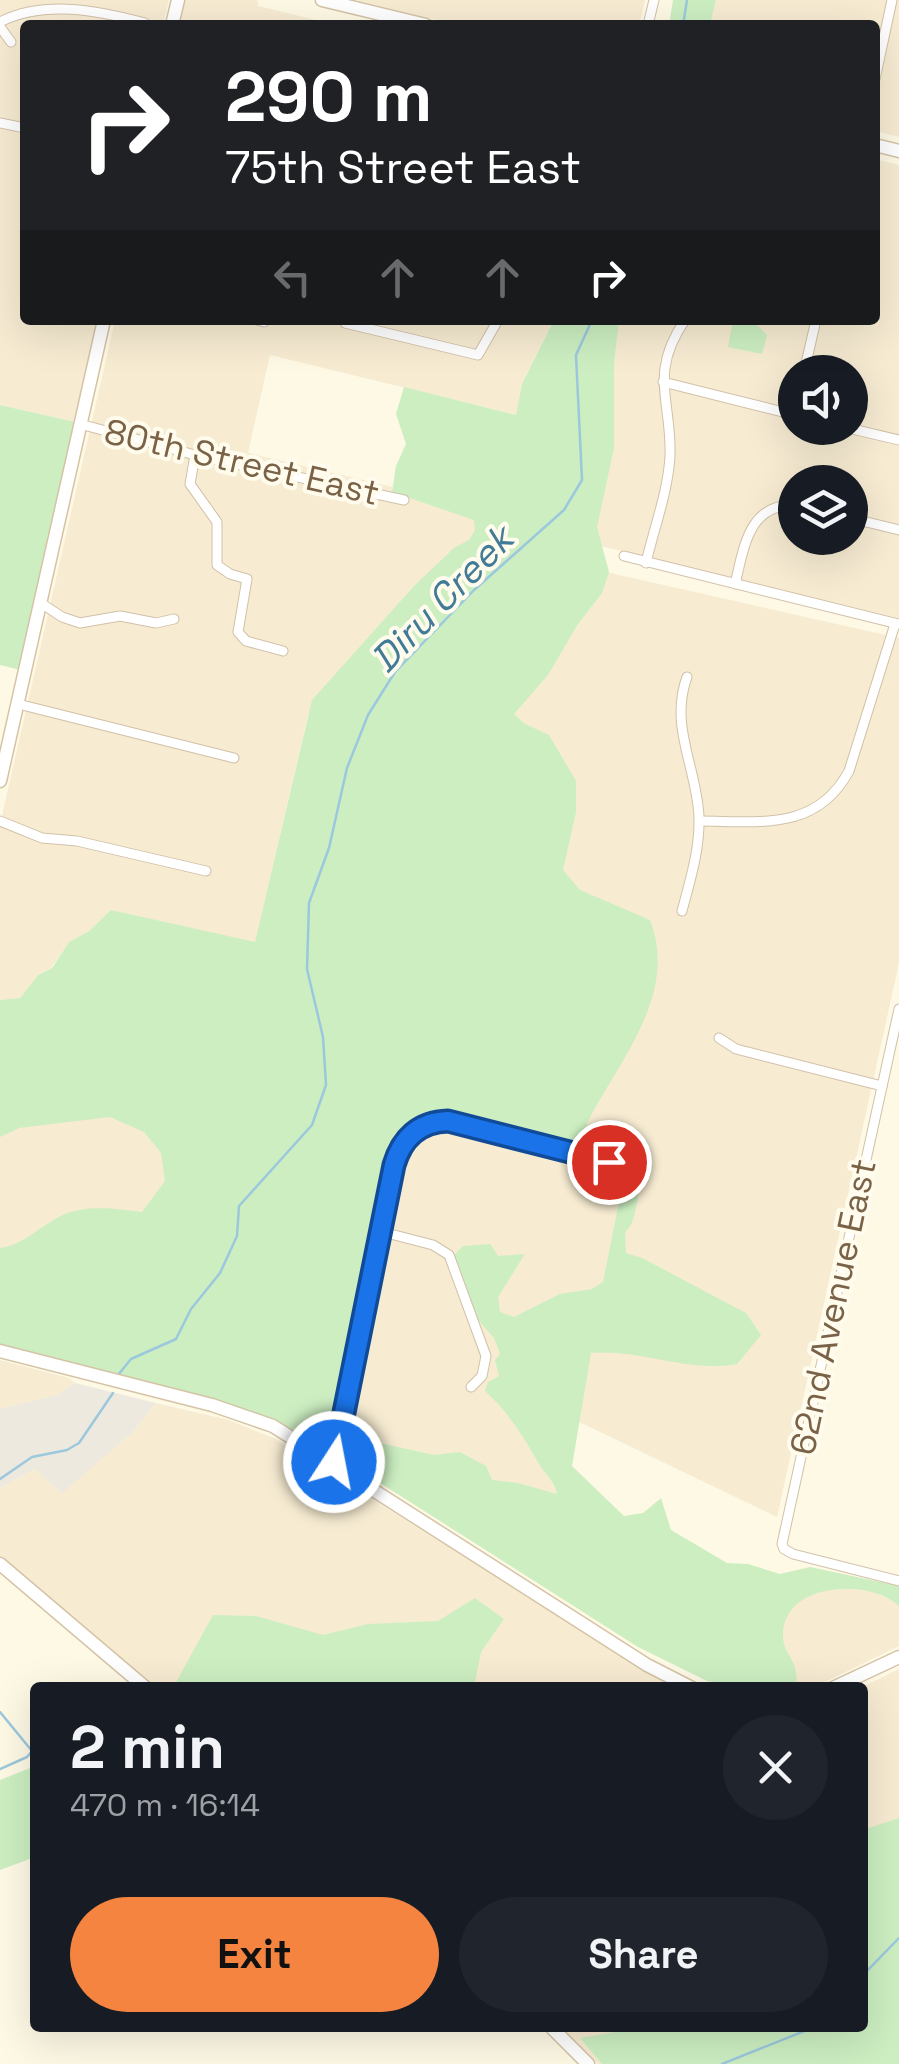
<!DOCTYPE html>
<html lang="en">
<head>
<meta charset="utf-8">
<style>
  body { margin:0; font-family:"Space Grotesk",sans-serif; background:#20242c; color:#f1f3f6; height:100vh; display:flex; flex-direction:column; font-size:38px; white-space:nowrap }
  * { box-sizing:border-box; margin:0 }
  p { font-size:32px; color:#9ea1a6 }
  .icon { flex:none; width:55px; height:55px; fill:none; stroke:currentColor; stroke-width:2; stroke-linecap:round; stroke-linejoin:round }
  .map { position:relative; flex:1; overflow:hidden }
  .details { position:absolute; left:30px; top:1682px; width:838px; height:350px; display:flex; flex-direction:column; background:#171b24; border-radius:10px; box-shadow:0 10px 40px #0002 }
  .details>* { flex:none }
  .top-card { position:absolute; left:20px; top:20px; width:860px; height:305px; border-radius:10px; box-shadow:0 10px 40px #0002; background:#202124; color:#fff; overflow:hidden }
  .controls { position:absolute; left:778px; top:355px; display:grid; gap:20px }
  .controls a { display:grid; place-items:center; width:90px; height:90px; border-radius:50%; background:#171b24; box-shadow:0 10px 40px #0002; font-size:50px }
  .pin { position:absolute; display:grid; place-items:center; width:85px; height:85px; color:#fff; margin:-42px; border:5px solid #fff; border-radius:50%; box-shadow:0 2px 10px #0007 }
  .me { position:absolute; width:110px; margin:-55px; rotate:11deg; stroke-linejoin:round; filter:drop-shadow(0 0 8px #0008) }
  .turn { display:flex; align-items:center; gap:35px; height:210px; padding:0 40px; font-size:45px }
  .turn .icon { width:130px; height:130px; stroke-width:2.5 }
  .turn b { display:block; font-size:70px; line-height:85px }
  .lanes { display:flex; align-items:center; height:95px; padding:0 40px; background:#0003; justify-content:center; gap:50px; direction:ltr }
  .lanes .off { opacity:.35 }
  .round { display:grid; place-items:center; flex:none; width:105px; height:105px; border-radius:52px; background:#20242c }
  .summary { display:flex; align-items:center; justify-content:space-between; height:170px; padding:0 40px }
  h1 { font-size:60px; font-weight:600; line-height:75px }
  .cta { display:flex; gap:20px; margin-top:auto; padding:20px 40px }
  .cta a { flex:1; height:115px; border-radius:60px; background:#f4843f; color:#111; font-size:40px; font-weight:600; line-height:115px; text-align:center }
  .cta a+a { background:#20242c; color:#f1f3f6 }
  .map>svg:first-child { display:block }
</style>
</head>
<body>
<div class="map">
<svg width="899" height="2064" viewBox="0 0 899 2064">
  <rect width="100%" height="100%" fill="#fef9e5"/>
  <g fill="#f7ecd2" fill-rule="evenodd">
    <path d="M0 0H169L163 25H25V320H99L75 422 0 405Z"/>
    <path d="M185 0H257L258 6 337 25H179Z"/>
    <path d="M356 0H645L639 25H457Z"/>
    <path d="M716 0H899V137L875 131V25H710Z"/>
    <path d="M875 159 899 165V618L584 542 617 320H875ZM795 372H850V428H795ZM795 482H850V538H795Z"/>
    <path d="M115 320H554L522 384 517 415 270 355 248 453 496 511 308 715 255 943 111 910 89 931 69 942 51 968 38 975 20 998 0 1000V824Z"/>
    <path d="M597 570 899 638V963L777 1517 573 1419 565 1509 368 1474 321 1446 384 1158 524 891 500 725Z"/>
    <path d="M0 1109 110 1117 188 1134 167 1226 0 1258Z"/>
    <path d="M0 1360 69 1378 75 1383 58 1395 0 1409Z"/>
    <path d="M156 1403 229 1420 276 1439 672 1687H155L0 1557V1488L35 1469 62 1492 133 1432Z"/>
    <path d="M831 1584 899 1592V1646L827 1681 796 1687 777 1635 795 1597Z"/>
    <path d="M899 1669V2064H597L562 2028H862V1687Z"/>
  </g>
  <path fill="#eee9df" d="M75 1383 156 1403 133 1432 62 1493 35 1469 0 1488V1409L57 1395Z"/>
  <g fill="#cceec1">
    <path d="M673 0H716L710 25H669Z"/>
    <path d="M554 320H619L614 363V448L597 527 609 572 602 593 578 624 548 675 514 714 525 724 549 735 576 781V812L563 870 580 890 650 920C679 995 619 1060 587 1123L589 1131C599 1139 609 1139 618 1144 639 1157 642 1182 637 1203 634 1215 634 1224 625 1232L626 1253 642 1258 746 1313 761 1335 737 1364C686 1373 642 1349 591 1353L572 1466 624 1516 643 1513 661 1498 671 1530 727 1563 748 1564 780 1574 810 1567 899 1586V1606C870 1578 783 1582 783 1635 783 1657 800 1658 796 1687H744L707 1681 638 1647 341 1458V1441L347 1432 353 1437 434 1455 460 1452 486 1466 492 1480 518 1483 557 1494C555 1481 547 1477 541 1467 523 1437 512 1416 485 1391L488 1382 499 1376 495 1360 500 1354 494 1338 479 1321 453 1256 463 1246 490 1244 498 1256 525 1254 498 1297 500 1312 514 1317 560 1294 592 1289 603 1282 622 1187V1165L615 1158 446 1116C414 1117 401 1133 387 1160L344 1383 327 1445 312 1440 271 1418 219 1401 0 1344V1248C24 1245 41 1225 63 1215 87 1204 117 1209 142 1212L165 1181 161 1153 144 1132 110 1117 19 1128 0 1137V1000L20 998 38 975 52 968 69 942 89 931 111 910 255 942 312 700 415 585 454 548 469 540 475 530 474 520 392 492 396 466 406 444 396 414 404 387 516 415 522 384Z"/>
    <path d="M733 320H752L767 335 762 354 728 347Z"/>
    <path d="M0 405 75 422 21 670 0 665Z"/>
    <path d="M475 1598 504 1619 481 1652 474 1687 174 1686 213 1615 256 1616 323 1635 368 1624 438 1621Z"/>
    <path d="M35 1766V1857L0 1870V1780Z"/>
    <path d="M899 1818V2064H602L580 2038 637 2028H862L863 1830Z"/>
  </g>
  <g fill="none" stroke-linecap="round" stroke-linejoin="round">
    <g stroke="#9cc8dd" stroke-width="2.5">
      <path d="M683 25 687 0"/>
      <path d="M118 1375 131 1359 176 1339 191 1309 220 1273 237 1236 239 1206 312 1125 326 1085 323 1037 307 969 309 903 329 848 347 768 368 715 395 672 474 590 564 510 582 480 576 355 592 320"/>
      <path d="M0 1479 32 1457 67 1450 79 1443 113 1393"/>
      <path d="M0 1712 32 1751 27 1757 0 1769"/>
      <path d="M862 1976 899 1938"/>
      <path d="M722 2064 812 2028"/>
    </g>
    <defs>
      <g id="street">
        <path d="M0 22C44 0 97 10 145 23"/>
        <path d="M648 25 654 0"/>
        <path d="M0 27 11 42"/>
        <path d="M875 79 892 0"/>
        <path d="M0 123 25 128"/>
        <path d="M257 320 264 322"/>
        <path d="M346 320 345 323 478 355 498 320"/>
        <path d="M804 372 816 320"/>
        <path d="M663 382 795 415"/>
        <path d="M80 424 195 455 404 500"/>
        <path d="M848 428 899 440"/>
        <path d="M195 455 190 484 217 522V565L230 574 247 579 238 632 246 641 283 651"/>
        <path d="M850 518 899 530"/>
        <path d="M624 556 898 624"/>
        <path d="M646 563C654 528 668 492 670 456 672 401 648 374 685 320"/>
        <path d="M735 584C744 548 748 504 795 505"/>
        <path d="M41 603 62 617 80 623 120 616 156 623 174 619"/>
        <path d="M18 704 234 758"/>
        <path d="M0 821 42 838 77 841 206 871"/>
        <path d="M699 821C759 821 816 832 849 771L895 624"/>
        <path d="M682 911C690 881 700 849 699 817 697 768 669 726 687 677"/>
        <path d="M899 1009 782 1544 784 1549 793 1554 899 1581"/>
        <path d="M719 1038 736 1049 882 1086"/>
        <path d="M379 1231 433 1245 449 1255 486 1356 482 1376 471 1387"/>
        <path d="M333 1462 393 1165C402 1138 418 1122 447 1121L607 1161 613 1168"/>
      </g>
      <g id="secondary">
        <path d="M322 0 426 25"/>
        <path d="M172 25 178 0"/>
        <path d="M875 145 899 151"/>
        <path d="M0 781 104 320"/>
        <path d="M0 1351 212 1405 273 1426 647 1665 692 1688"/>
        <path d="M0 1564 146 1688"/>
        <path d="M833 1688 899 1657"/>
        <path d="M552 2028 588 2064"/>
      </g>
    </defs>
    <use href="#street" stroke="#d1c1a9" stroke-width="11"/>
    <use href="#secondary" stroke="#d5c3a6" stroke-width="15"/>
    <use href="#street" stroke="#fff" stroke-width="9"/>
    <use href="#secondary" stroke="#fff" stroke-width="12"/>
  </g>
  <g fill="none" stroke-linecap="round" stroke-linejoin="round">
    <defs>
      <path id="route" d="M334 1462 394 1165C402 1138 419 1122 448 1121L609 1162"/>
    </defs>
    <use href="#route" stroke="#114b97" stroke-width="25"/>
    <use href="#route" stroke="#1a73e8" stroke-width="18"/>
  </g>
  <g text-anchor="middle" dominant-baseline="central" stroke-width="8" stroke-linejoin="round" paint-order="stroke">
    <g font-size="35" fill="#7a6247" stroke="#fffbed">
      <text transform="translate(242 462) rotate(13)">80th Street East</text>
      <text transform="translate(833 1307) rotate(-78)">62nd Avenue East</text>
    </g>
    <g font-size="38" font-style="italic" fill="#417b97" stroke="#fffbed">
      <text transform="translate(442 599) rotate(-46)">Diru Creek</text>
    </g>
  </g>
</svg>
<div class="controls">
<a><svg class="icon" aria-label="sound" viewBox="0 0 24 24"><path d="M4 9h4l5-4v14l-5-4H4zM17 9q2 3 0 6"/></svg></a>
<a><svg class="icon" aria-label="layers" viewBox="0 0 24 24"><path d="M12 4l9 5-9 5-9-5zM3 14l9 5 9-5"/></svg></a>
</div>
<div class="pin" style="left:609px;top:1162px;background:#d93025"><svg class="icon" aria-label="arrive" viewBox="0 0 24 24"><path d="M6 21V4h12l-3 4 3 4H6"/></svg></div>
<svg class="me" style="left:334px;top:1462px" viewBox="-20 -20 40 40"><circle r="17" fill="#1a73e8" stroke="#fff" stroke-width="3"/><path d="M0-11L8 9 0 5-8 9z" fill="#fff"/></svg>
<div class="top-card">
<div class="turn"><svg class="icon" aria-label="right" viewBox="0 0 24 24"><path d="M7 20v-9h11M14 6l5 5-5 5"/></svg><div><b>290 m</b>75th Street East</div></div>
<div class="lanes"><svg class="icon off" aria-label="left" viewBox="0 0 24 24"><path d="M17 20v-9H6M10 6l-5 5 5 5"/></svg><svg class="icon off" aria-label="ahead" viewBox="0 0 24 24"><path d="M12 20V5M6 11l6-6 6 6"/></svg><svg class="icon off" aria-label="ahead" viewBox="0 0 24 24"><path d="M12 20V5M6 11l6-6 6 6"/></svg><svg class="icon" aria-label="right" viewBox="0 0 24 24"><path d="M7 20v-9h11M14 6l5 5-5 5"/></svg></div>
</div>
<section class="details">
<div class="summary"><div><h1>2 min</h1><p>470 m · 16:14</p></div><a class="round"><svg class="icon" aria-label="close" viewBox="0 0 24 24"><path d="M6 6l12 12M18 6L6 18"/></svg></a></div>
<div class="cta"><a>Exit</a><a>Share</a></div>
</section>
</div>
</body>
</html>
